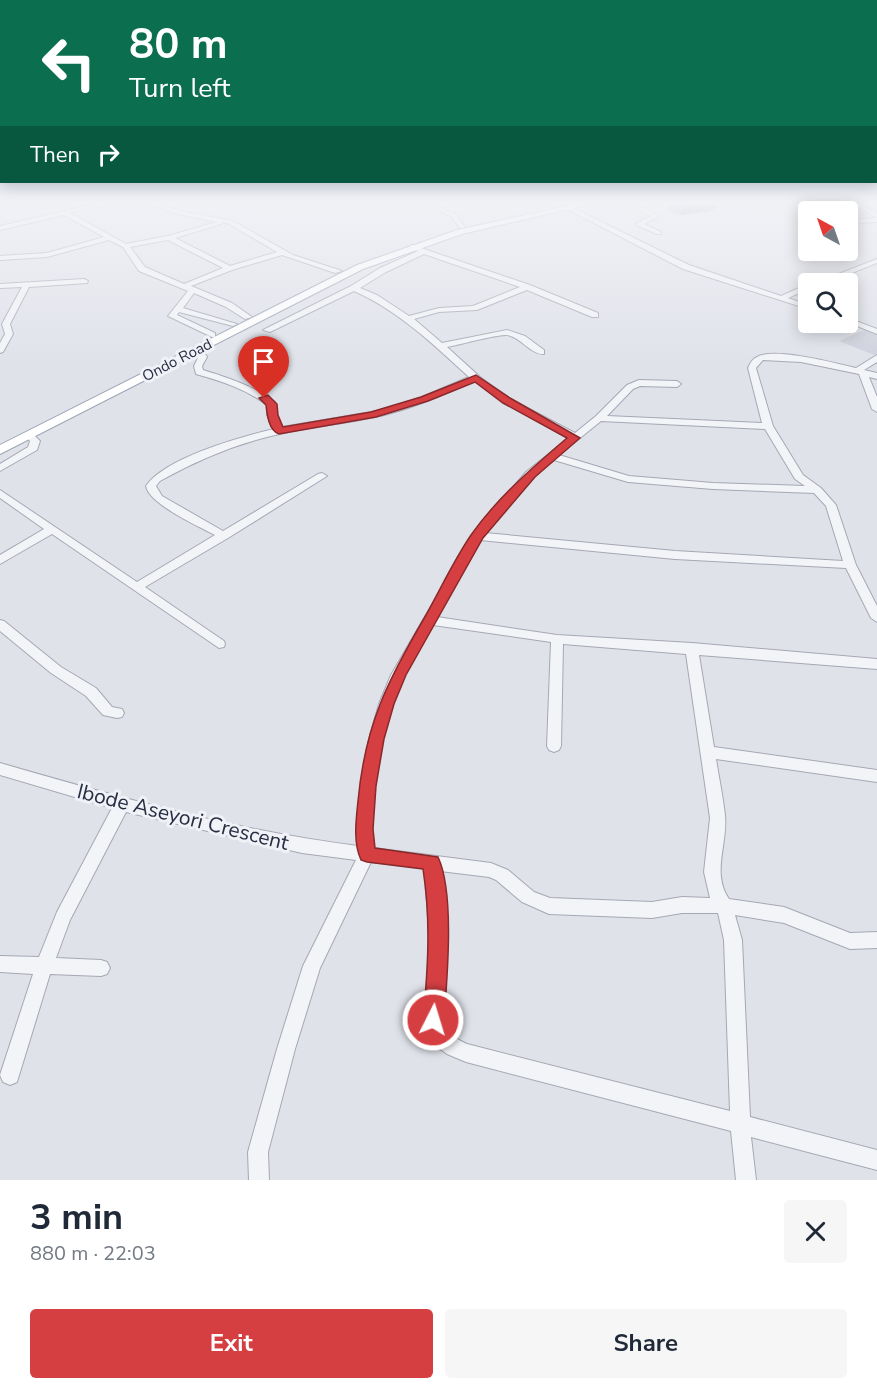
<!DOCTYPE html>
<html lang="en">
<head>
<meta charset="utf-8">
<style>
  body { margin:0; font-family:"Nunito Sans",sans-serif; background:#f6f6f7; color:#1f2937; height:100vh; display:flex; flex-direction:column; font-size:22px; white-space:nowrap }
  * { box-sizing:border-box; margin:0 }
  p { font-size:20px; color:#747a83 }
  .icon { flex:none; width:33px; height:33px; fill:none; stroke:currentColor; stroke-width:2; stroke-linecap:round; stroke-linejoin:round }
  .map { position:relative; height:1180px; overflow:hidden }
  .details { display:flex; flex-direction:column; background:#fff; flex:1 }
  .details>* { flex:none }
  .banner { position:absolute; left:0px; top:0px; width:878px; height:183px; box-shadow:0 3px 15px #0003; background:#0b6e4f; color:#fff; overflow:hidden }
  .needle { width:39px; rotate:320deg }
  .tools { position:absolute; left:798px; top:201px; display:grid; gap:12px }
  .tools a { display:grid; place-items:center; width:60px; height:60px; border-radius:6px; background:#fff; box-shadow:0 3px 15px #0003; font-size:30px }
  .pin { position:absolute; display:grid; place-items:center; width:51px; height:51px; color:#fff; margin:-62px -26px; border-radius:50% 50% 50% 0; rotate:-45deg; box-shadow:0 0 6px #0007 }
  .pin .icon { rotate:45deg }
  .me { position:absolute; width:66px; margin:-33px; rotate:5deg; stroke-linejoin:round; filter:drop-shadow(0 0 4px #0008) }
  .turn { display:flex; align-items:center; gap:21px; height:126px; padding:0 30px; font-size:27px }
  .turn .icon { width:78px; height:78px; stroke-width:2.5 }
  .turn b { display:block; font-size:42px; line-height:51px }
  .then { display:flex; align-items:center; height:57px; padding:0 30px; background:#0003; gap:12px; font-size:22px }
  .round { display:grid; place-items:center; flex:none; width:63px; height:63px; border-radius:6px; background:#f6f6f7 }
  .summary { display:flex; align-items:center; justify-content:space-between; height:102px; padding:0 30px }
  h1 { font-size:36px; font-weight:700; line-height:45px }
  .primary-button { display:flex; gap:12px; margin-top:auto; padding:12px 30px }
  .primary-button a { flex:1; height:69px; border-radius:6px; background:#d53f42; color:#fff; font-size:24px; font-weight:700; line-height:69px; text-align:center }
  .primary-button a+a { background:#f6f6f7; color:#1f2937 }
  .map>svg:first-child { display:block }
</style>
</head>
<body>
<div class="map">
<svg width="877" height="1180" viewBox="0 0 877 1180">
  <rect width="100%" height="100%" fill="#e0e2ea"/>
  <path fill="#ced1dc" d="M864 330 877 335V354L874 355 839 341Z"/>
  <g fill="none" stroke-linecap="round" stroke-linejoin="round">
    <defs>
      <g id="minor">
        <path d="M0 202H5L0 204Z"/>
        <path d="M103 202H113L70 213 126 244 168 236 217 222 178 214 145 202H154L181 211 233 221 293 255 342 271 335 273 282 255 232 270 191 286 232 303 252 317 245 319 226 307 194 293 183 308 237 324 233 326 179 312 177 315 215 333V337H212L168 316 188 291 139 271 123 247 109 240 47 257 0 260V256L47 253 104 237 64 215 0 230V226ZM222 222 229 224 277 252 230 266 175 238 221 224ZM168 240 223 268 184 284 145 267 130 247Z"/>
        <path d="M430 202H436L445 210 455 214 465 227 464 228H460L451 216 441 212Z"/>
        <path d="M626 202H633L658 215V217L644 224 661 232V234H657L637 225V223L651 216Z"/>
        <path d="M849 202H856L877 213V218Z"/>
        <path d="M565 206H569L689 265 781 296 808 284V289L788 298 808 305V309L683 269 565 208Z"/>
        <path d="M877 218V222L848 224V220Z"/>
        <path d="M412 245 530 285 598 313V317H592L527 290 477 310 439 312 414 319 442 343 507 330 525 336 544 350V354C531 355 521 337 507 335 498 334 458 345 447 347L480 377 507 397 575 433 596 416 627 385 639 380 677 381 681 384 677 387 640 386 633 389 607 416 762 423 748 368C750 364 752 359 757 357 774 347 835 363 856 368L877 355V362L864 370 877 373V379L869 377 877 397V412L872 409 859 374 801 362 763 360 756 368 773 426 803 475 821 488 836 505 856 565 877 606V622L871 618 846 568 675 559 480 540 437 617 557 635 692 643 877 659V669L699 655 714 747 877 770V782L716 759C719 778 723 797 725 815 728 844 711 873 729 899L784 907 850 933 877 932V948L850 949 784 923 735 915 742 940 750 1117 877 1150V1170L751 1137 756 1180H736L731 1131 466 1062 447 1054 436 1046 430 1039 424 1021 430 940 424 868 371 862 320 968 295 1049 268 1152 269 1180H249L248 1152 277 1049 303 966 356 860 302 853 126 812 70 920 56 958 101 960 107 962 110 968 107 974 101 976 50 974 17 1082 10 1085 3 1082 0 1075 33 974 0 972V956L39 957 57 912 112 808 0 775V763C118 797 236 831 358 846L356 829 361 786 369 739 379 704 391 675 473 534 526 472 569 438 510 406 474 381C446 394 418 406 388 414 354 423 319 425 284 433 240 442 199 459 160 481L156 486 162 496 223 531 318 474 322 473 327 476 228 538 145 587 224 641 225 644 224 647 219 648 52 534 0 564V555L44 529 0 498V490L137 582 215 535C198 526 149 504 146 486 165 458 240 437 274 429L267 415V405C246 389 221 381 196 374L194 366 198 358 189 351 193 348 206 355 207 357 202 366 203 370C229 378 253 386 275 402L277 415 282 427 383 410 422 397 469 377C433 344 399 311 354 291L270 332 263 330 351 286 380 268 418 251 410 248V246ZM424 254 520 287 473 306 439 308 409 316 377 295 360 288 386 272ZM601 421 765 429 795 479 805 486 713 483 629 476 559 455ZM554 460 628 482 713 489 814 493 826 506 843 561 675 551 485 533 534 476ZM433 625 551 642 547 746 549 750 554 752 559 750 561 746 563 644 686 654 710 818 704 872 710 898 682 897 652 902 550 898 534 892 508 870 491 863 374 848C367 794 382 727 404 677 412 659 423 642 433 625ZM440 871 489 877 496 880 522 902 549 914 652 918 682 913H718L724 940 730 1111 467 1044C454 1038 443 1031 442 1015L447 940Z"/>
        <path d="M877 259V263L824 284H813Z"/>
        <path d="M84 279 88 281 87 283 29 287 10 324 13 334 3 352 0 353V343L5 334 2 324 22 287 0 288V284Z"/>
        <path d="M848 318 877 329V334L847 322Z"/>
        <path d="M29 432 32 433 40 441 37 450 0 471V464L28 447 30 441 24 435Z"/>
        <path d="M0 620 4 621 61 667 96 688 112 707 122 709 124 713 122 717 117 718 103 715 86 696 51 673 0 631Z"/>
      </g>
      <path id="major" d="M585 202H599L462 234 363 269 0 454V445L357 265 457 230Z"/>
    </defs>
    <use href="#minor" stroke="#a5a8b4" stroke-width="2"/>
    <use href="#major" stroke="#9fa5b6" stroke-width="2"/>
    <use href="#minor" fill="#f3f4f8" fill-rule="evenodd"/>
    <use href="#major" fill="#fff" fill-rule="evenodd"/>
  </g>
  <path fill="#9da1ab" d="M668 202H717L716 208 709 211 681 215 667 211Z"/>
  <path fill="#80838b" d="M683 202H717L716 208 709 211 681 215Z"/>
  <linearGradient id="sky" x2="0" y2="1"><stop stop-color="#88b0dd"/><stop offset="0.55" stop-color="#f1f2f6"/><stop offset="1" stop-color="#f1f2f6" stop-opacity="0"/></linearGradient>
  <rect width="877" height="367" fill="url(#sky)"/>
  <path fill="#d53f42" stroke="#8a292b" stroke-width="1.5" d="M476 375 510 398 580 438 535 477 483 538 406 675 394 704 384 739 376 786 373 829 375 848 438 857C455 893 447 979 444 1020L441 1027 433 1030 426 1027 423 1020C428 969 431 920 423 869L367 862 361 860C353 843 356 820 358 801 365 724 388 680 426 615 441 588 454 560 471 535 497 498 533 467 567 438L503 403 475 382 428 401 376 417 279 434C269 431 267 415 266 405L259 398 268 395 277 404 278 415 283 427 371 412 421 397Z"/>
  <g text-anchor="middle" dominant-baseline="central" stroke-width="6" stroke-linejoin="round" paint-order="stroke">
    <g font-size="15" fill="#282e42" stroke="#f0f2f7">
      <text transform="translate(177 360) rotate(-27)">Ondo Road</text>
    </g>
    <g font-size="21" fill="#282e42" stroke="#f0f2f7">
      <text transform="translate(183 817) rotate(14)">Ibode Aseyori Crescent</text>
    </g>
  </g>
</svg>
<div class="tools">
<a><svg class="needle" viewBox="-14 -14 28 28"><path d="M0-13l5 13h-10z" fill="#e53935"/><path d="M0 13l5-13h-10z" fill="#747a83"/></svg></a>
<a><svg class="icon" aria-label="search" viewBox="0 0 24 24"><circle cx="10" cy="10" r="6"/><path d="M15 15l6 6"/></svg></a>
</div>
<div class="pin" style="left:264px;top:398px;background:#d93025"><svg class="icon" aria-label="arrive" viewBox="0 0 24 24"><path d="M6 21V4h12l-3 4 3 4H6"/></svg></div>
<svg class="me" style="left:433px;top:1020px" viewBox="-20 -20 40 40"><circle r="17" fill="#d53f42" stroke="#fff" stroke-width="3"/><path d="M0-11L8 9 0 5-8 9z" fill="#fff"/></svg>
<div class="banner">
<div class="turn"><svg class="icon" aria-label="left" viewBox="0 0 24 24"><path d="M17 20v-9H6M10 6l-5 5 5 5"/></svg><div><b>80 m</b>Turn left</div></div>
<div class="then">Then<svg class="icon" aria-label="right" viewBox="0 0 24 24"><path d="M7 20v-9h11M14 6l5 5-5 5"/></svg></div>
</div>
</div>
<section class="details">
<div class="summary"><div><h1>3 min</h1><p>880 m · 22:03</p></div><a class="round"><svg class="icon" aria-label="close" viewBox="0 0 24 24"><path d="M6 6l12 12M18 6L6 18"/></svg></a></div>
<div class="primary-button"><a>Exit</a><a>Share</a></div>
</section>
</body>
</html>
